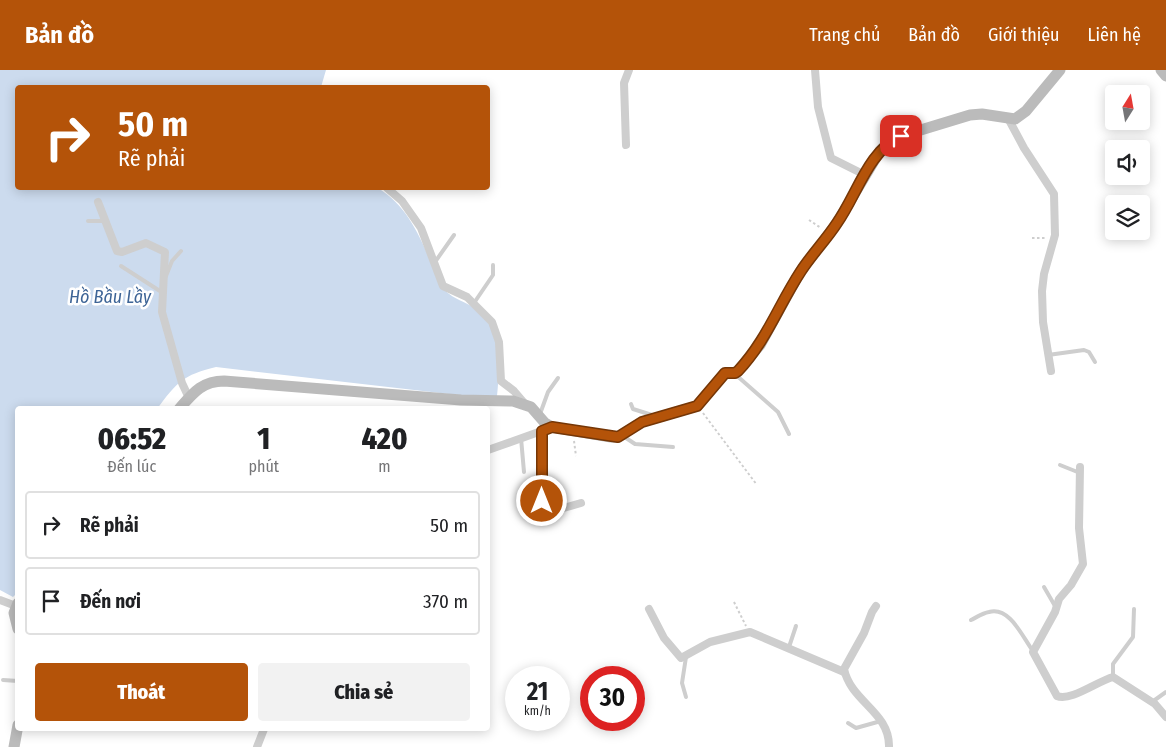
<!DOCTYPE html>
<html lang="vi">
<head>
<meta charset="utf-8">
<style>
  body { margin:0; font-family:"Fira Sans Condensed",sans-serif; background:#f2f2f2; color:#202124; height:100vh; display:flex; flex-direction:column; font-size:19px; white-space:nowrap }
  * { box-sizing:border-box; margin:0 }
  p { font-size:16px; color:#757577 }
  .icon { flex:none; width:28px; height:28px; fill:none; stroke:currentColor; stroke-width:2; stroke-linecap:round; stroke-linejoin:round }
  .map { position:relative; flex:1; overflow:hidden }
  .sheet { position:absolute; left:15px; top:336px; width:475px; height:325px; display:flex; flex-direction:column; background:#fff; border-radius:5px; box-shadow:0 2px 12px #0003 }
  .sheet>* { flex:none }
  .guide { position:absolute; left:15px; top:15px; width:475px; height:105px; border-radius:5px; box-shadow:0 2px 12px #0003; background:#b45309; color:#fff; overflow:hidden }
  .needle { width:32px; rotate:11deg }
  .fabs { position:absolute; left:1105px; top:15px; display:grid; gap:10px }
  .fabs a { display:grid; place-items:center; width:45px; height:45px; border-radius:5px; background:#fff; box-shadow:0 2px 12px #0003; font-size:25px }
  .speed { position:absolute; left:505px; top:596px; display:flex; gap:10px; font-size:25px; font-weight:700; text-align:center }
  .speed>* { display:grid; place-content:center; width:65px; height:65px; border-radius:50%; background:#fff; box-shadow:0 2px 12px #0003; line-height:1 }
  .speed small { font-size:12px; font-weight:400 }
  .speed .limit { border:8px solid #d22; background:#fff; color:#111 }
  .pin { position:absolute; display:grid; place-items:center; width:42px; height:42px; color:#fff; margin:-21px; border-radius:10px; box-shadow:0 2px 8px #0006 }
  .me { position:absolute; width:55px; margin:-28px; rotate:0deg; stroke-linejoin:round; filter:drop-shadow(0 0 4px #0008) }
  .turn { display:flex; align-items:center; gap:18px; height:105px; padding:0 20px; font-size:22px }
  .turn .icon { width:65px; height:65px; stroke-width:2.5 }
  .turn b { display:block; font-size:35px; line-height:42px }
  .eta { display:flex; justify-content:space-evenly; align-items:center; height:85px; text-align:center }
  .eta b { font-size:30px; font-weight:800; line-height:35px }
  .action { display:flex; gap:10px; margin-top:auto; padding:10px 20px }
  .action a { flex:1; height:58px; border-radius:5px; background:#b45309; color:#fff; font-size:20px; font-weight:800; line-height:58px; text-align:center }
  .action a+a { background:#f2f2f2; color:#202124 }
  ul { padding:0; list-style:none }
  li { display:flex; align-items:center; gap:15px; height:68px; margin:0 10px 8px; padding:0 10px; border:2px solid #e0e0e0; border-radius:5px }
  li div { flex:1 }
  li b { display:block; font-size:19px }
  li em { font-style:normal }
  header { display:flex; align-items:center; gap:30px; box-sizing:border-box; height:70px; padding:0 25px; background:#b45309; color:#fff }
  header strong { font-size:24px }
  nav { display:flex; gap:28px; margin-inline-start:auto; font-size:18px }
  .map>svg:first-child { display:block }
</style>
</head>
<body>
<header>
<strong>Bản đồ</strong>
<nav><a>Trang chủ</a><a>Bản đồ</a><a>Giới thiệu</a><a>Liên hệ</a></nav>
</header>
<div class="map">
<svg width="1166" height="677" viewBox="0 0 1166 677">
  <rect width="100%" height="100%" fill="#fff"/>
  <path fill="#ccdbee" d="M0 0H326L321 17 18 18V118H378C407 136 418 163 432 194 435 201 438 212 443 218 457 236 487 232 496 265 500 283 499 307 497 326L475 327 216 297C183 305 177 312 157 339H18L17 523 13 527 0 520Z"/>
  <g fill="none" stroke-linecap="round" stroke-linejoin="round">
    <g stroke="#cecece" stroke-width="2" stroke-dasharray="2.5 2.5" stroke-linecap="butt">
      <path d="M809 150 821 158"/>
      <path d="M1032 168H1045"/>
      <path d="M703 343 757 415"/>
      <path d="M574 371 576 386"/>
      <path d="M734 532 746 556"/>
    </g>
    <g stroke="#cecece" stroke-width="4">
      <path d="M88 151H105"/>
      <path d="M435 192 454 165"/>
      <path d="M121 196 163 223"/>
      <path d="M166 206 172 191 181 181"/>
      <path d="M474 233 493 205V195"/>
      <path d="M1048 285 1084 280 1089 282 1095 292"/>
      <path d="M736 305 778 342 789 364"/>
      <path d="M631 334 633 339 652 345"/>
      <path d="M540 344 548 322 558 308"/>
      <path d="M623 366 635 374 673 377"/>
      <path d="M521 368 524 402"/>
      <path d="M1060 395 1080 403"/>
      <path d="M1044 517 1055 536"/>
      <path d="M971 550C977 547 983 543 989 542 1010 536 1023 568 1033 581"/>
      <path d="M789 577 796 556"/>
      <path d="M1113 607V594L1133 567 1134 539"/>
      <path d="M3 610 18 611"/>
      <path d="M686 627 682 613 686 587"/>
      <path d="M1152 632 1166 622"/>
      <path d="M848 653 856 658 881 651"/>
    </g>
    <g stroke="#cecece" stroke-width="8">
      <path d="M815 0 818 37 831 88 865 105"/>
      <path d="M1009 50 1024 78 1054 124 1055 165 1044 204 1042 221 1043 252 1051 301"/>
      <path d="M626 75 624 13 629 0"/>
      <path d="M387 118 402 131 421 158 443 216 467 227 492 252 499 272 501 311 514 321 526 335"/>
      <path d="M98 132 117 181 122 182 146 173 165 182 162 242 182 313 189 328"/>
      <path d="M542 361 544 435 553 441 581 433"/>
      <path d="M488 380 547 359"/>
      <path d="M1080 397 1079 458 1083 494 1071 515 1059 529 1055 542 1033 582 1057 626C1070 632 1098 611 1113 607L1155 634 1166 647"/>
      <path d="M0 530 16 536"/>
      <path d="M876 536 872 542 864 563 844 599C851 632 890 642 889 677"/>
      <path d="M649 539 664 568 681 588 710 572 750 562 844 602"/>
      <path d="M257 677 264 659"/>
    </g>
    <g stroke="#bbb" stroke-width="11">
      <path d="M1161 0 1166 6"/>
      <path d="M179 339C193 323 202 311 224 311L461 330 513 331 531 337 545 353 552 357 611 367H618L642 352 697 336 725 303H735L738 301 760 275 800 202 837 153 880 81 890 71 901 66 970 45 982 44 1015 49 1026 41 1060 0"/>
      <path d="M18 533 14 543 18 559"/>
      <path d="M14 677 18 655"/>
    </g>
  </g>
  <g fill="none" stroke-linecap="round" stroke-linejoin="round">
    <defs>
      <path id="route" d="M542 431V361L552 357 618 367 642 352 697 336 725 303H735L738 301C767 270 778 236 801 201 812 184 826 170 837 153 857 125 868 81 901 66"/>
    </defs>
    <use href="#route" stroke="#753606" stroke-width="12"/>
    <use href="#route" stroke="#b45309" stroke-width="9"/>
  </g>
  <g text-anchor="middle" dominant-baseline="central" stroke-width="5" stroke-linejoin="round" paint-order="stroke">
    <g font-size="18" font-style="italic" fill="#3d6496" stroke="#fff">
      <text x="110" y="227">Hồ Bầu Lầy</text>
    </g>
  </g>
</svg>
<div class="fabs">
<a><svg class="needle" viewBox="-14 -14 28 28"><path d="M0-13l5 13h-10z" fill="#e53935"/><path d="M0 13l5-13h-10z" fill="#757577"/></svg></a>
<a><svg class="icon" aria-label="sound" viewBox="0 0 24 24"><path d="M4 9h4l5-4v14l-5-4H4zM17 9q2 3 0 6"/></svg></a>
<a><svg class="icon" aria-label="layers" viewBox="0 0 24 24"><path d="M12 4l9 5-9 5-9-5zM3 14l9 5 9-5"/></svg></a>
</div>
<div class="speed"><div>21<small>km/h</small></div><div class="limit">30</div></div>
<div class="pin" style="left:901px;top:66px;background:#d93025"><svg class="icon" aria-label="arrive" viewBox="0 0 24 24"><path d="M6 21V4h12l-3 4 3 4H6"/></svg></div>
<svg class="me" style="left:542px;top:431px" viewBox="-20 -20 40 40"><circle r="17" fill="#b45309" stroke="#fff" stroke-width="3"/><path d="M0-11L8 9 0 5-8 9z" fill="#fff"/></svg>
<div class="guide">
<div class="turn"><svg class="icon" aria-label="right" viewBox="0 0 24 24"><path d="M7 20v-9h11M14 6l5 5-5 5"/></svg><div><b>50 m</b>Rẽ phải</div></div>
</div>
<section class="sheet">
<div class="eta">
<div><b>06:52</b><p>Đến lúc</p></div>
<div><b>1</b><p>phút</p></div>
<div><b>420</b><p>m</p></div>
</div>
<ul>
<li><svg class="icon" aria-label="right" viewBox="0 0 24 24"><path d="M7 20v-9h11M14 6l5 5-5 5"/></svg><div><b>Rẽ phải</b></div><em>50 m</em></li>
<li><svg class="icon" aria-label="arrive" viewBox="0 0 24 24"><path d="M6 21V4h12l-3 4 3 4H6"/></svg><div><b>Đến nơi</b></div><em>370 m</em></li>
</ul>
<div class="action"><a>Thoát</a><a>Chia sẻ</a></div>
</section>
</div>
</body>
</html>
